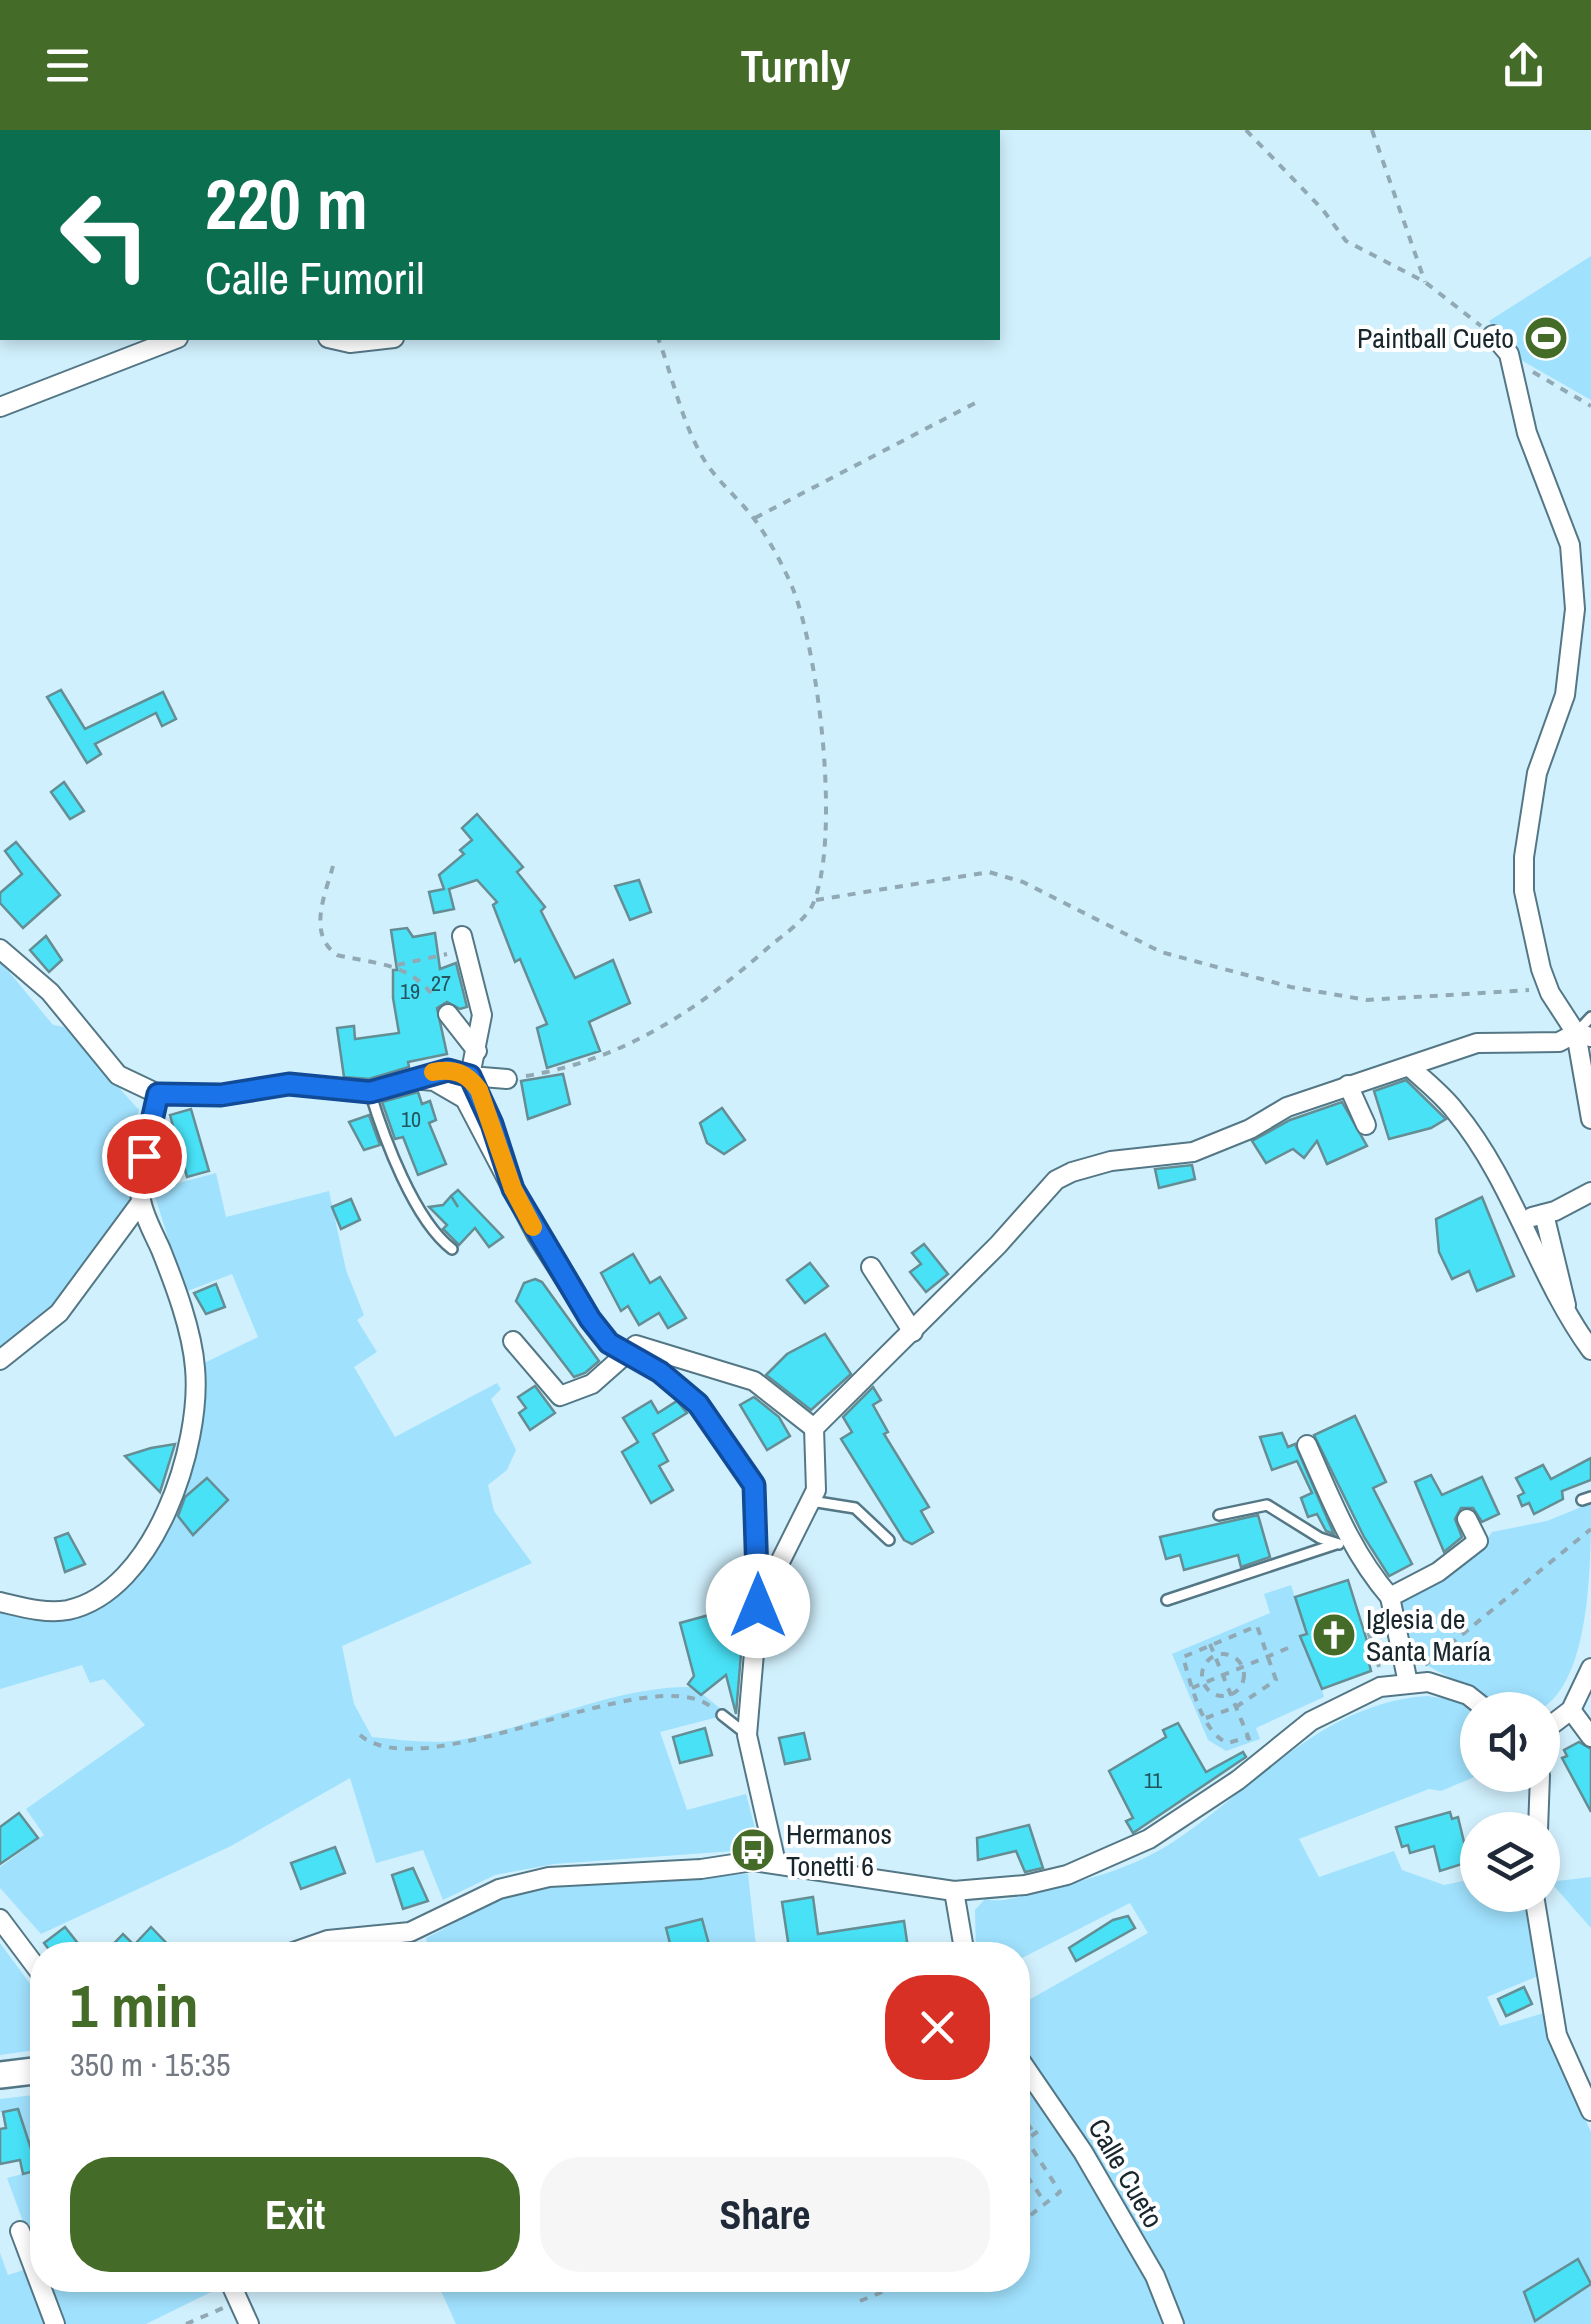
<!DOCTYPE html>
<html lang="en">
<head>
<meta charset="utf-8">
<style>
  body { margin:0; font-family:"Archivo Narrow",sans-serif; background:#f6f6f7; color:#1f2937; height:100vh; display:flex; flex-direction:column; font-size:38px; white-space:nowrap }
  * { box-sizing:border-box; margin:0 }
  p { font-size:32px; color:#747a83 }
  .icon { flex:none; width:55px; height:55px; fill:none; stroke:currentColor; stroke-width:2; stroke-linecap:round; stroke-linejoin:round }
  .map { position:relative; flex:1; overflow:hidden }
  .details { position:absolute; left:30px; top:1812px; width:1000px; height:350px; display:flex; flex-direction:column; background:#fff; border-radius:40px; box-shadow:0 5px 15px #0003 }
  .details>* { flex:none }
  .guide { position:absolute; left:0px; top:0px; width:1000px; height:210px; box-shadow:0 5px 15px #0003; background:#0b6e4f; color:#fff; overflow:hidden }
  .buttons { position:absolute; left:1460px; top:1562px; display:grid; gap:20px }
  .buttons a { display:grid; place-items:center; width:100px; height:100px; border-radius:50%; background:#fff; box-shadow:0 5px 15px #0003; font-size:50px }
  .pin { position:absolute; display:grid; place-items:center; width:85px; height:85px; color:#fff; margin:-42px; border:5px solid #fff; border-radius:50%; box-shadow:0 2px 10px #0007 }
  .me { position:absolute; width:110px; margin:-55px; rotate:0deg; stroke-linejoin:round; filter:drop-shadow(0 0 8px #0008) }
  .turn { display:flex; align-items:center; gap:35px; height:210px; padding:0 40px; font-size:45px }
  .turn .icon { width:130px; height:130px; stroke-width:2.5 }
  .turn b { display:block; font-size:70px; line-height:85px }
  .round { display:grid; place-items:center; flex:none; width:105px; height:105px; border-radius:40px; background:#f6f6f7 }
  .head { display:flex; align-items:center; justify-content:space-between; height:170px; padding:0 40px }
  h1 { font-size:60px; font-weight:700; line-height:75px; color:#446c28 }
  .action { display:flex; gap:20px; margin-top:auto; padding:20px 40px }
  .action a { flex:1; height:115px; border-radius:40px; background:#446c28; color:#fff; font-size:40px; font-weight:700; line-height:115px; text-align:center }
  .action a+a { background:#f6f6f7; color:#1f2937 }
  header { display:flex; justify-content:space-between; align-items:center; height:130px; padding:0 40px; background:#446c28; color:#fff; font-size:45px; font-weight:700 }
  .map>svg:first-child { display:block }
</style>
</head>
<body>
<header><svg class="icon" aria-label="menu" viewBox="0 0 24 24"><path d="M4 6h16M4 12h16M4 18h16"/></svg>Turnly<svg class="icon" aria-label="share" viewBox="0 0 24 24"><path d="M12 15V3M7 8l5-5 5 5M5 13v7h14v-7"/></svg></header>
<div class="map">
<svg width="1591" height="2194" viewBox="0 0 1591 2194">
  <rect width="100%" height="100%" fill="#d1f0fd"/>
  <g fill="#a0e1fd">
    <path d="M1591 126V270L1514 226 1489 191Z"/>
    <path d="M0 831 53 895 64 897 139 980C130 1010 138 1043 129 1072 112 1125 46 1192 0 1222Z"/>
    <path d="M216 1043 226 1087 329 1061 346 1140 364 1185 357 1190 377 1222 354 1237 395 1307 497 1253 501 1259 491 1269 516 1320 507 1340 488 1355 494 1381 532 1433 342 1516 354 1574 372 1607C403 1610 435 1615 465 1609 540 1595 617 1555 694 1557L722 1580 718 1587 660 1602 687 1680 746 1664 759 1713 734 1721 554 1734 495 1745 443 1770 423 1720 376 1733 350 1648 231 1716 41 1804 0 1758V1737L44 1705 26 1679 145 1595 104 1549 90 1553 82 1535 0 1559V1479L45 1490 63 1489 118 1458 152 1427 184 1348 202 1234 258 1207 232 1144 185 1162 153 1060Z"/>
    <path d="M1591 1373C1591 1432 1591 1553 1539 1580L1513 1575 1510 1580 1417 1530 1398 1470 1479 1421 1492 1402 1547 1391Z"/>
    <path d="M1291 1455 1307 1504 1300 1507 1305 1522 1312 1520 1324 1567 1256 1598 1260 1609 1226 1621 1208 1610 1172 1524 1270 1483 1264 1464Z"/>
    <path d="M1427 1566 1462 1571 1477 1584 1479 1645 1441 1661 1429 1659 1299 1709 1319 1747 1394 1721 1402 1740 1444 1755 1477 1748 1478 1765H1526L1538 1846 1487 1867 1500 1896 1544 1883 1547 1905 1591 2002V2194H1180L1166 2145 1058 1966 1018 1916V1876L1148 1803 1130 1773 1018 1830V1825H976L975 1780 985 1769C1001 1774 1027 1764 1044 1760 1088 1750 1135 1737 1173 1712 1255 1658 1322 1573 1427 1566Z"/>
    <path d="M748 1744 757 1825H430L426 1808C449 1797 471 1782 494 1772 566 1741 671 1749 748 1744Z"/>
    <path d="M1591 1747V1798L1554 1756 1557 1751Z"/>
    <path d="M0 1813 42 1870V1919L0 1925Z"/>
    <path d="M1018 1940C1076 2015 1133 2104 1164 2194H456L436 2150H1018Z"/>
    <path d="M42 1964V2143L7 2048 38 2040 18 1979 0 1982V1969Z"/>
    <path d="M0 2123 8 2145 27 2139 47 2194H0Z"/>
    <path d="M45 2150H208L213 2161 146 2194H62Z"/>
  </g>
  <g fill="#48e1f6" stroke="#648d94" stroke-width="2.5">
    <path d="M61 560 85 599 163 562 176 589 162 596 156 583 95 614 101 624 87 633 47 567Z"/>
    <path d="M64 652 84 681 70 689 51 662Z"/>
    <path d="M477 684 523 737 517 742 545 777 541 781 575 848 613 830 630 873 589 892 600 921 547 938 537 898 547 894 520 829 515 832 493 775 497 772 477 750 449 759 454 779 434 783 429 762 444 759 439 745 464 724 460 720 472 710 462 698Z"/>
    <path d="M16 712 60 765 23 798 0 773V763L22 744 5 721Z"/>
    <path d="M639 750 651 782 630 790 615 756Z"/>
    <path d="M407 798 413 807 435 803 440 839 456 833 467 877 460 879 447 872 437 878 447 924 408 932 409 937 369 949 344 947 337 898 354 896 355 909 399 903 393 868V840H397L391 800Z"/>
    <path d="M46 806 62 830 49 842 30 820Z"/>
    <path d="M563 944 570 974 528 989 521 951Z"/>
    <path d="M1406 950 1446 989 1431 998 1389 1009 1374 961Z"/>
    <path d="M418 962 422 974 430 971 436 990 429 993 446 1034 418 1045 403 1007 395 1009 382 972Z"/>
    <path d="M1342 972 1367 1016 1327 1034 1317 1011 1304 1028 1293 1019 1266 1033 1252 1011 1290 990Z"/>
    <path d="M722 978 745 1010 724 1024 707 1013 700 993Z"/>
    <path d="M191 979 209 1041 187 1047 170 985Z"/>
    <path d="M369 985 380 1015 364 1020 349 992Z"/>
    <path d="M1192 1035 1195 1049 1159 1058 1155 1039Z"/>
    <path d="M458 1060 503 1107 489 1117 475 1098 459 1115 443 1099 447 1095 429 1077 443 1075 451 1066 458 1077 451 1066Z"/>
    <path d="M1482 1067 1514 1146 1477 1161 1469 1141 1452 1149 1439 1122 1436 1089Z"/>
    <path d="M351 1069 360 1090 341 1099 332 1077Z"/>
    <path d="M924 1114 948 1144 926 1162 910 1142 921 1134 912 1123Z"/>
    <path d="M633 1124 650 1153 660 1147 686 1188 668 1198 659 1183 639 1195 628 1176 621 1181 601 1143Z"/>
    <path d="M810 1133 828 1156 805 1173 787 1150Z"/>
    <path d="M535 1149 542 1152 599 1231 585 1243 574 1247 516 1171 524 1153Z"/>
    <path d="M216 1154 225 1177 206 1184 194 1163Z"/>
    <path d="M825 1204 851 1244 811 1280 766 1245 787 1224Z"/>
    <path d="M535 1256 555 1283 530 1300 519 1283 526 1278 518 1267Z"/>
    <path d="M873 1257 881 1270 873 1275 888 1302 884 1304 929 1377 921 1381 933 1402 912 1414 904 1410 841 1309 852 1302 843 1287Z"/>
    <path d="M754 1267 779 1287 790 1306 767 1320 740 1275Z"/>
    <path d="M651 1271 658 1283 677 1271 687 1283 653 1304 668 1331 659 1336 673 1360 651 1373 622 1322 638 1312 623 1288Z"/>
    <path d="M1355 1286 1386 1352 1373 1358 1412 1434 1389 1446 1364 1407 1314 1305Z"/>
    <path d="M1282 1303 1288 1317 1295 1314 1334 1404 1326 1401 1317 1384 1308 1387 1301 1368 1312 1363 1297 1331 1272 1340 1260 1307Z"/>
    <path d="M175 1314 160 1362 125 1326 151 1318Z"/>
    <path d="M1591 1328V1350L1562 1361 1563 1369 1534 1384 1529 1373 1522 1376 1518 1366 1524 1363 1516 1348 1543 1335 1551 1349Z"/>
    <path d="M1431 1345 1442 1365 1482 1347 1499 1384 1482 1392 1473 1378H1461L1455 1389 1462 1407 1444 1422 1415 1352Z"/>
    <path d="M207 1348 228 1370 193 1405 178 1386 185 1367Z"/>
    <path d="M1258 1385 1270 1427 1241 1437 1238 1425 1184 1440 1180 1425 1166 1429 1160 1407Z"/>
    <path d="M68 1403 85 1434 65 1442 55 1408Z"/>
    <path d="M1348 1450 1372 1527 1368 1529 1371 1541 1322 1559 1300 1506 1307 1504 1295 1467Z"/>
    <path d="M745 1468V1476L736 1584 726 1545 701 1565 688 1554 694 1546 680 1493 720 1482V1470Z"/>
    <path d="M1178 1593 1206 1642 1243 1622 1246 1627 1133 1703 1126 1691 1133 1688 1109 1641 1166 1607 1163 1600Z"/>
    <path d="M705 1598 712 1625 680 1633 673 1607Z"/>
    <path d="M804 1603 810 1629 785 1634 779 1608Z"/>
    <path d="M1579 1612 1591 1619V1682L1562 1628 1567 1626 1564 1620Z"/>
    <path d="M1450 1682 1452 1689 1458 1687 1464 1712 1473 1708 1478 1729 1440 1741 1434 1716 1410 1723 1408 1715 1402 1717 1396 1697Z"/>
    <path d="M19 1683 38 1708 0 1734V1697Z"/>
    <path d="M1029 1695 1043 1738 1025 1742 1016 1721 978 1730 977 1708Z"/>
    <path d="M335 1717 345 1743 301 1759 291 1733Z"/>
    <path d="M413 1738 428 1771 403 1779 392 1745Z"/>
    <path d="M813 1767 818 1804 904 1791 909 1825H790L782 1772Z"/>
    <path d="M1128 1786 1135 1798 1076 1831 1069 1818 1113 1790Z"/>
    <path d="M702 1789 710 1818 698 1821 699 1825H673L666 1798Z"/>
    <path d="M65 1797 77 1812 53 1825 44 1813Z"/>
    <path d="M151 1797 178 1825H103L123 1804 134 1815Z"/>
    <path d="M1524 1857 1532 1874 1506 1886 1498 1869Z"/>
    <path d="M18 1979 38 2040 23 2044 20 2030 0 2034V1999L6 1998 3 1982Z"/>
    <path d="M1578 2129 1591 2154 1535 2191 1524 2162Z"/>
  </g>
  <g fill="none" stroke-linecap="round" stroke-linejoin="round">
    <defs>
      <g id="lane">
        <path d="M1578 901 1591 887"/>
        <path d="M370 962C384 1008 414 1090 452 1119"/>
        <path d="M1582 1370 1591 1367"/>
        <path d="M811 1371 855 1378 889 1410"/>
        <path d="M1219 1385 1267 1375 1320 1408 1339 1414"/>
        <path d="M1167 1470 1336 1414"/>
        <path d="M722 1585 745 1603"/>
      </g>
      <g id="street">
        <path d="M449 0 450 2"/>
        <path d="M1493 205 1509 224 1527 303 1570 415 1575 479 1565 565 1537 643 1524 727V761L1541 839 1550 863 1576 903 1591 989"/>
        <path d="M328 208 350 213 394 208"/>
        <path d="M0 277 178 208"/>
        <path d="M462 806 482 885 470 946 507 949"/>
        <path d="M0 819 50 862 118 945 158 964 221 965 289 954 370 962 448 939 470 946 495 1001"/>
        <path d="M448 884 477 921"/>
        <path d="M1411 938C1426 952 1443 965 1455 981 1514 1052 1537 1146 1591 1220"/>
        <path d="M412 949 434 951 465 969 536 1104 590 1189 609 1213 660 1241 699 1274 754 1355 758 1476 747 1605 776 1733"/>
        <path d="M1348 955 1366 995"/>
        <path d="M1544 1084 1566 1175"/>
        <path d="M1532 1087 1555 1081 1591 1062"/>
        <path d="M871 1137 913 1202"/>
        <path d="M513 1211 560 1266 592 1254 636 1215 754 1251 814 1298"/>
        <path d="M0 1230 59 1183 141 1072"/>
        <path d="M1307 1315C1331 1369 1351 1422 1390 1467"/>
        <path d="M0 1472C22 1477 45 1484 68 1480 155 1461 202 1315 195 1238 192 1200 175 1155 161 1120 154 1104 144 1087 141 1070 135 1036 151 997 158 964"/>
        <path d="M758 1476 816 1360 814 1298 998 1115 1056 1050 1072 1042 1111 1031 1193 1022 1250 999 1287 977 1477 913 1559 912 1576 903 1591 907"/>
        <path d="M1408 1553 1390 1467 1438 1442 1478 1411 1467 1389"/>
        <path d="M1571 1580 1591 1607"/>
        <path d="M1542 1602 1571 1580 1591 1538"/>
        <path d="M1538 1700 1540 1645"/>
        <path d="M954 1761 965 1825"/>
        <path d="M1534 1765 1557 1905 1591 1981"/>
        <path d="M0 1789 42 1845"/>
        <path d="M285 1825 328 1810 410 1802 499 1759 549 1747 701 1739 753 1731 954 1761 1025 1755 1067 1745 1149 1709 1238 1650 1311 1591 1380 1557 1428 1552 1468 1565 1487 1580"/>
        <path d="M1018 1927 1083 2022 1155 2146 1174 2194"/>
        <path d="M20 2101 55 2194"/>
        <path d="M229 2150 249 2194"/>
      </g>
      <path id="secondary" d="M0 1945 42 1940"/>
    </defs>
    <use href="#lane" stroke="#547786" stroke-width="14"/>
    <use href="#street" stroke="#547786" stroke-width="22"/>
    <use href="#secondary" stroke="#547786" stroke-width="30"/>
    <g stroke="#90a9b4" stroke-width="4" stroke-dasharray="8 8" stroke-linecap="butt">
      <path d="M1246 0 1323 80 1346 111 1425 152 1481 196"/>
      <path d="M1372 0 1425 152"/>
      <path d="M813 2 815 0"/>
      <path d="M1533 242 1591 276"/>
      <path d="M755 388 977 272"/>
      <path d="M333 736C325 765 307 804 337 825 379 835 408 832 436 869"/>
      <path d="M816 770 989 742 1023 752 1161 822 1291 857 1367 870 1529 860"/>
      <path d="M397 835 447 824"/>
      <path d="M526 946C623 930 698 880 770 816 783 805 806 790 813 774 841 708 819 525 793 459 783 435 768 407 752 386 737 367 716 350 703 328 681 290 673 248 658 208"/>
      <path d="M1368 1501 1379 1537"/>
      <path d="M1210 1514 1252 1616"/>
      <circle cx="1223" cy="1545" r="21"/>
      <path d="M1425 1535 1591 1399"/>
      <path d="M1192 1558 1288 1518"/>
      <path d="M1206 1588 1236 1577 1276 1550 1257 1496 1183 1527C1190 1551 1202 1604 1228 1613L1248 1607"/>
      <path d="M360 1605C424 1660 646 1530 710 1576"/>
      <path d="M1018 1980 1034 2003"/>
      <path d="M1018 2015 1043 1998"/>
      <path d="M1018 2033 1046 2074"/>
      <path d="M1018 2069 1028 2086"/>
      <path d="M1018 2095 1060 2062 1026 2009"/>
      <path d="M860 2171 912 2150"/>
      <path d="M186 2194 223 2178"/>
    </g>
    <use href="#lane" stroke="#fff" stroke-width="9"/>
    <use href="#street" stroke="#fff" stroke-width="18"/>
    <use href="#secondary" stroke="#fff" stroke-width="25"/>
  </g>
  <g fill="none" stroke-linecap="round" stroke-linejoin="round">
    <defs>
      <path id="route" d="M144 1026 158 964 221 965 289 954 370 962 448 940 470 946 492 994 513 1059 590 1189 609 1213 660 1242 698 1274 754 1355 758 1476"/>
    </defs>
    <use href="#route" stroke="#114b97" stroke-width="25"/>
    <use href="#route" stroke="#1a73e8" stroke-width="18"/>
    <path stroke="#f59e0b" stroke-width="18" d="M433 942C454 938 467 943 479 960L513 1059 533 1097"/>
  </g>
  <defs>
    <symbol id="stadium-disc" viewBox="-11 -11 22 22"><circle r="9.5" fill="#446c28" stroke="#fff"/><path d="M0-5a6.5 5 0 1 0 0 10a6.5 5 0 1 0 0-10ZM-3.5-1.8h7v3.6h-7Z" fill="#fff"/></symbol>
    <symbol id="church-disc" viewBox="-11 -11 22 22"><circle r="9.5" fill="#446c28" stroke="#fff"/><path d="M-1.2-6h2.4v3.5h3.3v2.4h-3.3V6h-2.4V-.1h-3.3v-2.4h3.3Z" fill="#fff"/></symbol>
    <symbol id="bus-disc" viewBox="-11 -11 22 22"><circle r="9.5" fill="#446c28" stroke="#fff"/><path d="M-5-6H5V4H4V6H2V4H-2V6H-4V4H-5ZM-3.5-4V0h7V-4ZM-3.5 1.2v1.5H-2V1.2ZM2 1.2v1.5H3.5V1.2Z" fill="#fff"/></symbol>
  </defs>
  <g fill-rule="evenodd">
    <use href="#stadium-disc" x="1521" y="183" width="50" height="50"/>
    <use href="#church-disc" x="1309" y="1480" width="50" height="50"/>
    <use href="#bus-disc" x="728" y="1695" width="50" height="50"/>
  </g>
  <g text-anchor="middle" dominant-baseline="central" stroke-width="8" stroke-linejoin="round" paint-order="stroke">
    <g font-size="22" fill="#24555f">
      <text x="441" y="853">27</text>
      <text x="410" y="861">19</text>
      <text x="411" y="989">10</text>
      <text x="1153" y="1650">11</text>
    </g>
    <g font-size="28" fill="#18262d" stroke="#fff" text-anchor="start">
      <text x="1514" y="208" text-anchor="end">Paintball Cueto</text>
      <text x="1366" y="1489">Iglesia de<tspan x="1366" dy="32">Santa María</tspan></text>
      <text x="786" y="1704">Hermanos<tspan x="786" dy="32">Tonetti 6</tspan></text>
    </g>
    <g font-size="28" fill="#18262d" stroke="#fff">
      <text transform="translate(1126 2043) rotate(60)">Calle Cueto</text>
    </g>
  </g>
</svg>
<div class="buttons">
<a><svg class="icon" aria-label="sound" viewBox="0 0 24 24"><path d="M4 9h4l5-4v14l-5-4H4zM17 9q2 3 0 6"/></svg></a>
<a><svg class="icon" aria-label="layers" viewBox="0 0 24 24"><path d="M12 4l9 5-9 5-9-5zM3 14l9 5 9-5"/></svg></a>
</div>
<div class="pin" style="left:144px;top:1026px;background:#d93025"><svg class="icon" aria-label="arrive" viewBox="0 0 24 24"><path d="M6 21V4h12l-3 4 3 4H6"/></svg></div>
<svg class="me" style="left:758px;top:1476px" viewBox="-20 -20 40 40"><circle r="19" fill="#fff"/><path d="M0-13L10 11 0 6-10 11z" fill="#1a73e8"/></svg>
<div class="guide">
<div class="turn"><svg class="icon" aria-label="left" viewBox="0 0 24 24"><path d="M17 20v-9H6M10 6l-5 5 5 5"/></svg><div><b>220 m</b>Calle Fumoril</div></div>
</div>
<section class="details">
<div class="head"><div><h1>1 min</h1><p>350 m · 15:35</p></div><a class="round" style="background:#d93025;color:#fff"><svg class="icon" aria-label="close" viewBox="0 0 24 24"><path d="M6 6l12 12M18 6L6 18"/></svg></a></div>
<div class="action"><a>Exit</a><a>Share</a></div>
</section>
</div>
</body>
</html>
